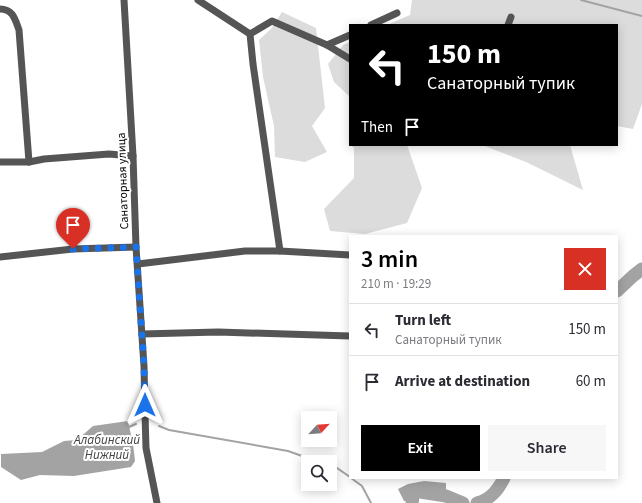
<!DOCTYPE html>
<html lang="en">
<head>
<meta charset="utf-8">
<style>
  body { margin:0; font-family:"Source Sans 3",sans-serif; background:#f7f7f7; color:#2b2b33; height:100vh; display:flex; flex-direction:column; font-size:15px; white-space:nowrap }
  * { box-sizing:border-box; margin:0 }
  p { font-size:13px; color:#7c7c81 }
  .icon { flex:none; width:22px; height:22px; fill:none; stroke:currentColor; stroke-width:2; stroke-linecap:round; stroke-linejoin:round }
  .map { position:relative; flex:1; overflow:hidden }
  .side { position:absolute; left:349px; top:235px; width:269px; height:244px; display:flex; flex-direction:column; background:#fff; border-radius:0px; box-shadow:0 2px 10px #0003 }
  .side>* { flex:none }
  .guide { position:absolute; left:349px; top:24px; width:269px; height:122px; border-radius:0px; box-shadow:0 2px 10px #0003; background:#000; color:#fff; overflow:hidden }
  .needle { width:26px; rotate:64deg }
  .tools { position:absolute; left:301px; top:411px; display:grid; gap:8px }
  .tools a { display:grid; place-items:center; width:36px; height:36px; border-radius:0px; background:#fff; box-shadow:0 2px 10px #0003; font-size:20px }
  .pin { position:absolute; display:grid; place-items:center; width:34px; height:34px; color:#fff; margin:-41px -17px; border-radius:50% 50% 50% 0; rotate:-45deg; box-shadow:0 0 4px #0007 }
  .pin .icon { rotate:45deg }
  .me { position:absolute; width:44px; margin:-22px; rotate:0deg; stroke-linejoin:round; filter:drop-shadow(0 0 3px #0008) }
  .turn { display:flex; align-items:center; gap:14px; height:84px; padding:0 12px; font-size:18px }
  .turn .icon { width:52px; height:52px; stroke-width:2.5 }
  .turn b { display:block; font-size:28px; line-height:34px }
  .then { display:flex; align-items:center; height:38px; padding:0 12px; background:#0003; gap:8px; font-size:15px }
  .round { display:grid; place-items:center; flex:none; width:42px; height:42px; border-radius:0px; background:#f7f7f7 }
  .summary { display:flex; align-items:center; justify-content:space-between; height:68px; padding:0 12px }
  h1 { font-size:24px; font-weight:600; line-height:30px; color:#000 }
  .action { display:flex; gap:8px; margin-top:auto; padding:8px 12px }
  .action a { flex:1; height:46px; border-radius:0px; background:#000; color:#fff; font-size:16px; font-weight:600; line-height:46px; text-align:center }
  .action a+a { background:#f7f7f7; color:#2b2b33 }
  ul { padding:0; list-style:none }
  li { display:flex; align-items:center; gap:12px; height:52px; padding:0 12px; border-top:1px solid #e1e1e2 }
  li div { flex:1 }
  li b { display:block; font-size:15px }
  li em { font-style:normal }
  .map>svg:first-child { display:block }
</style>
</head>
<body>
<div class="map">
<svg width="642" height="503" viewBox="0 0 642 503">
  <rect width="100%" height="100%" fill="#fff"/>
  <g fill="#dcdcdc">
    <path d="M412 0H642V104L633 129 617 126V25H387L410 15Z"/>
    <path d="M282 12 316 28 325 108 312 126 327 152 305 162 275 157 274 126 263 77 259 40 271 29Z"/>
    <path d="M350 42V97L334 82 328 64 343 45Z"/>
    <path d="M351 145H407L422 188 407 223 365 234 330 231 324 209 354 178V148Z"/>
    <path d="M482 145H570L583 190 526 162Z"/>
  </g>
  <g fill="#a3a3a3">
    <path d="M128 421 133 444 135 461 131 467 74 476 40 475 21 480 1 467V454L42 452 64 441 77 440 93 426Z"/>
    <path d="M424 481 446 483V496L414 491 412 502 404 501 398 489 408 484Z"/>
  </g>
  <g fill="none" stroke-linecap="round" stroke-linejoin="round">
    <g stroke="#a3a3a3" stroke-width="2">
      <path d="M581 0 642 16"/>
      <path d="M159 426 169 430 288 451 319 462"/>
      <path d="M129 427 136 424"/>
      <path d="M330 466 337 468 350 477"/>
      <path d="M351 478 362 486 371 503"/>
    </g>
    <g stroke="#a3a3a3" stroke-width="13">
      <path d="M617 291 633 276 642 269"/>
      <path d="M412 503 414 491 446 496 463 503"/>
      <path d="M477 503C491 499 498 490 504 478"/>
    </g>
    <g stroke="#555" stroke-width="7">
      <path d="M124 0 133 156 136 247 144 366 145 414 146 448 157 503"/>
      <path d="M198 0 250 34 253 64 280 251"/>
      <path d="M0 9C13 9 15 19 19 30L29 162"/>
      <path d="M371 25 397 13"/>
      <path d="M508 25 511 17"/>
      <path d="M250 34 272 21 327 45 350 35"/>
      <path d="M327 45 350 59"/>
      <path d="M0 162H29L44 159 109 154 133 156"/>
      <path d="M0 257 73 249 136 247"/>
      <path d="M138 264 245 251H280L350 255"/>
      <path d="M142 334 218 332 350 336"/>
    </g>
  </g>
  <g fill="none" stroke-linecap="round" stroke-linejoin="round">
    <path stroke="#1a73e8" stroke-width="7" stroke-dasharray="0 12.6" d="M73 249 136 247 144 366 145 405"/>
  </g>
  <g text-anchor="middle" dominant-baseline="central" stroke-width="4" stroke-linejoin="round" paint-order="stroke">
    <g font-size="12" fill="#000" stroke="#fff">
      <text transform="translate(123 181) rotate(-92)">Санаторная улица</text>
    </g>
    <g font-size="13" font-style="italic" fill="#444" stroke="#fff">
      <text x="107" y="440">Алабинский<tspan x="107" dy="15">Нижний</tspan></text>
    </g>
  </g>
</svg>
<div class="tools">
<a><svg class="needle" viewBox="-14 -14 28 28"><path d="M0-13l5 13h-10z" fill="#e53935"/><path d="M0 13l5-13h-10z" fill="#7c7c81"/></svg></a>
<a><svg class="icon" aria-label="search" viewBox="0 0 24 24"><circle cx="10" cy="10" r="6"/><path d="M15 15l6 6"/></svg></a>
</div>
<div class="pin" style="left:73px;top:249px;background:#d93025"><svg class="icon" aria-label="arrive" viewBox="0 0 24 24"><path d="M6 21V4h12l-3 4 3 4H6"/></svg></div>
<svg class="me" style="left:145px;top:405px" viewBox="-20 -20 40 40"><path d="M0-17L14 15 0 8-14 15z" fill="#1a73e8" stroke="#fff" stroke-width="4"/></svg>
<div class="guide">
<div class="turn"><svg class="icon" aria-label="left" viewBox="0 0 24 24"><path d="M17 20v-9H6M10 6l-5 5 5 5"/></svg><div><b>150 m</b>Санаторный тупик</div></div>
<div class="then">Then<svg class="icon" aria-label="arrive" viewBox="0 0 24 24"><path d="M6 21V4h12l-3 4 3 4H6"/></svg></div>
</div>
<section class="side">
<div class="summary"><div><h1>3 min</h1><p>210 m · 19:29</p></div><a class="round" style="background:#d93025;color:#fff"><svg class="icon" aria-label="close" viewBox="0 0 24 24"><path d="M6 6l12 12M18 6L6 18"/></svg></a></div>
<ul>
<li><svg class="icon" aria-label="left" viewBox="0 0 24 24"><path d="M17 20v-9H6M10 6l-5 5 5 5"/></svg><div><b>Turn left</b><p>Санаторный тупик</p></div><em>150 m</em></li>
<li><svg class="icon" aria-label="arrive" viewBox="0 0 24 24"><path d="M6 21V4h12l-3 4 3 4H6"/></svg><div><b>Arrive at destination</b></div><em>60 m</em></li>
</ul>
<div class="action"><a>Exit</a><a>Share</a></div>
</section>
</div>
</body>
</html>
